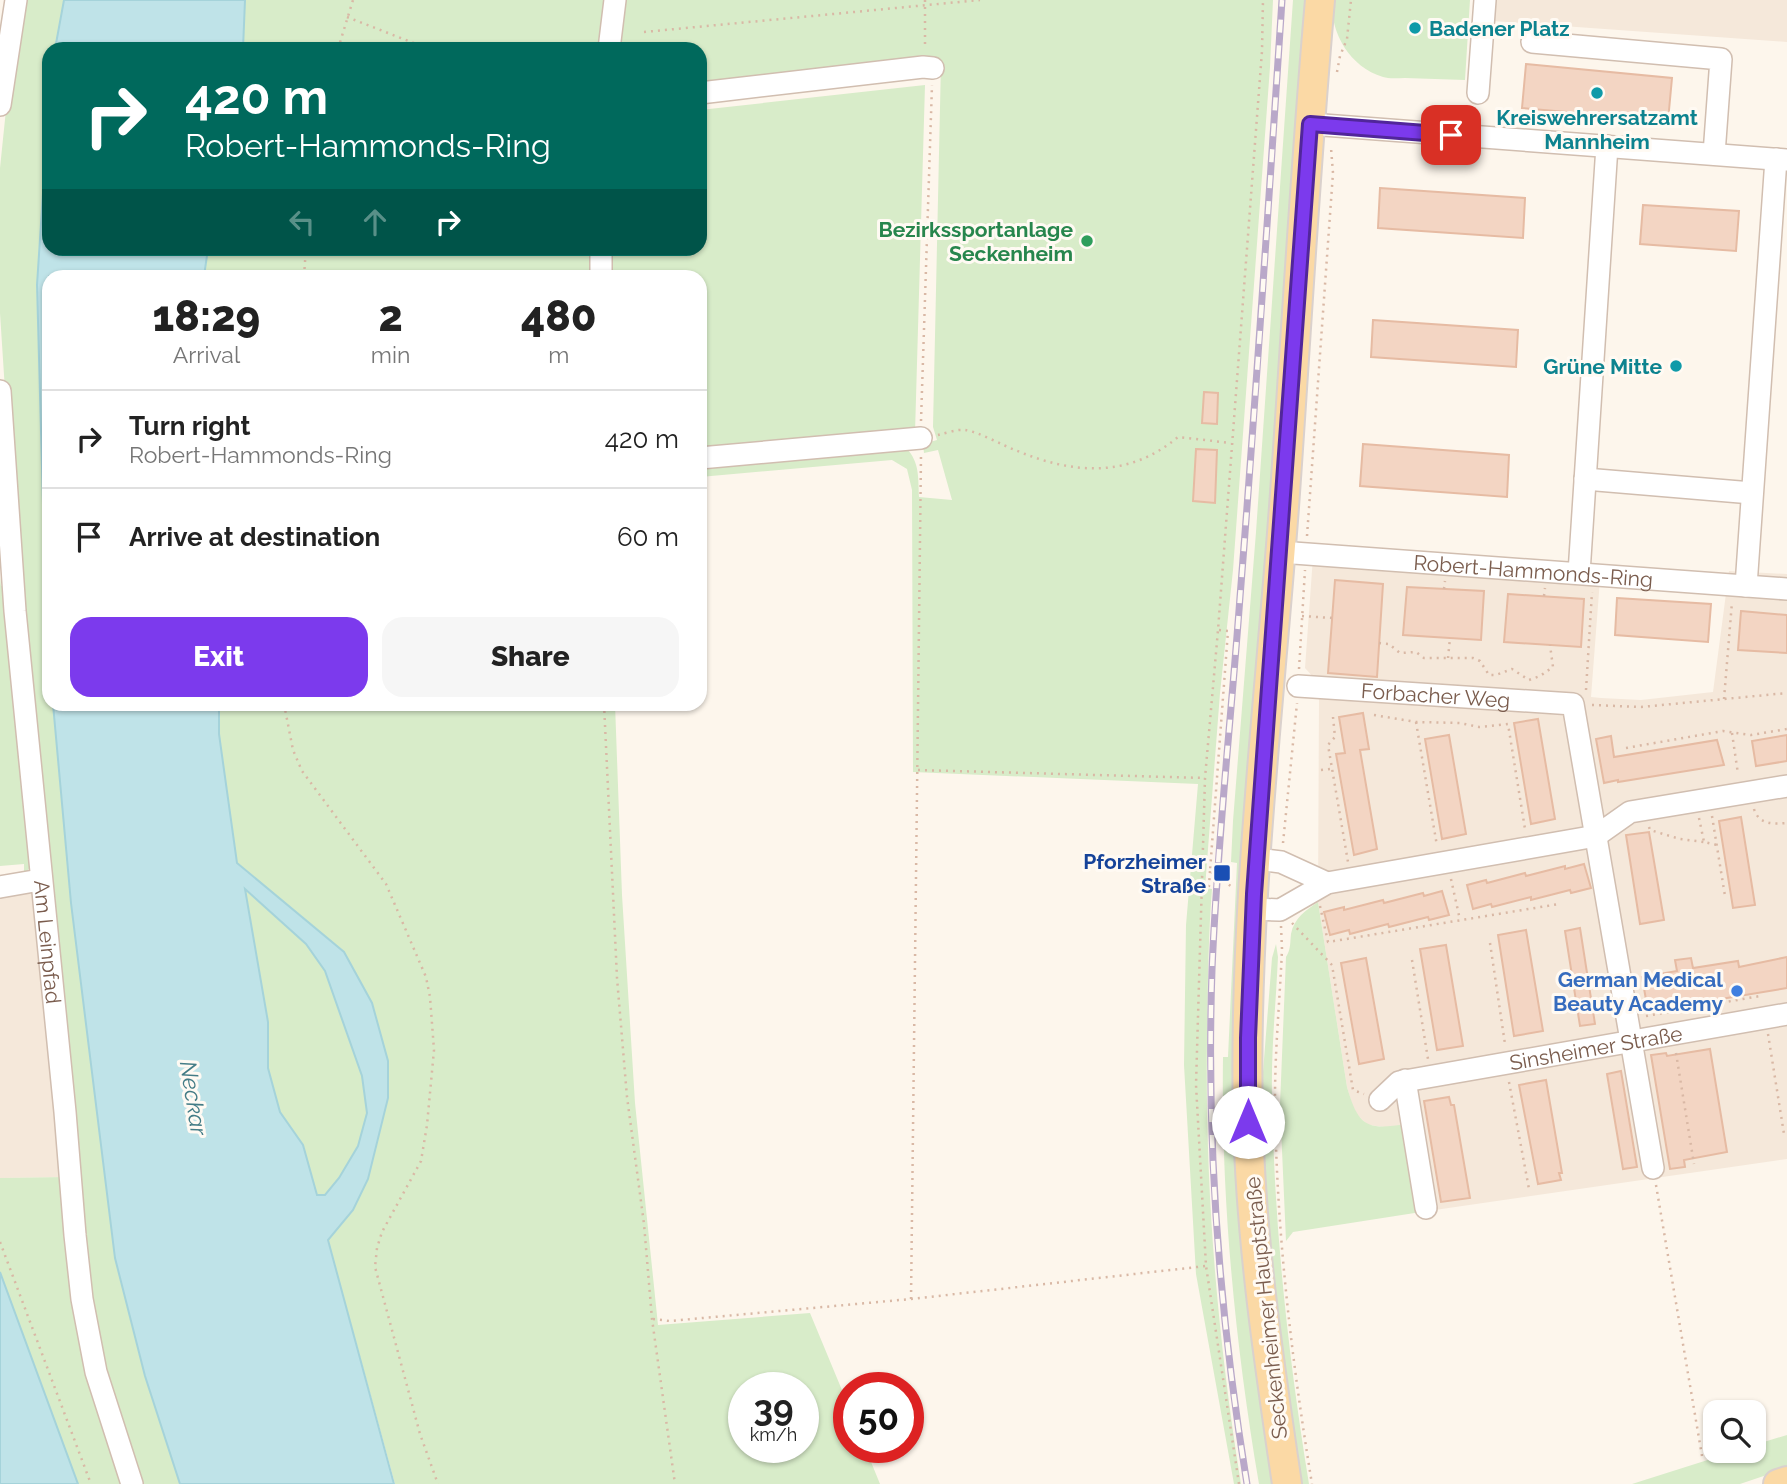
<!DOCTYPE html>
<html lang="en">
<head>
<meta charset="utf-8">
<style>
  body { margin:0; font-family:Raleway,sans-serif; background:#f6f6f6; color:#222; height:100vh; display:flex; flex-direction:column; font-size:26px; white-space:nowrap }
  * { box-sizing:border-box; margin:0 }
  p { font-size:23px; color:#767676 }
  .icon { flex:none; width:38px; height:38px; fill:none; stroke:currentColor; stroke-width:2; stroke-linecap:round; stroke-linejoin:round }
  .map { position:relative; flex:1; overflow:hidden }
  .drawer { position:absolute; left:42px; top:270px; width:665px; height:441px; display:flex; flex-direction:column; background:#fff; border-radius:21px; box-shadow:0 2px 5px #0004 }
  .drawer>* { flex:none }
  .hud { position:absolute; left:42px; top:42px; width:665px; height:214px; border-radius:21px; box-shadow:0 2px 5px #0004; background:#00695c; color:#fff; overflow:hidden }
  .buttons { position:absolute; left:1703px; top:1400px; display:grid; gap:14px }
  .buttons a { display:grid; place-items:center; width:63px; height:63px; border-radius:14px; background:#fff; box-shadow:0 2px 5px #0004; font-size:35px }
  .speed { position:absolute; left:728px; top:1372px; display:flex; gap:14px; font-size:35px; font-weight:700; text-align:center }
  .speed>* { display:grid; place-content:center; width:91px; height:91px; border-radius:50%; background:#fff; box-shadow:0 2px 5px #0004; line-height:1 }
  .speed small { font-size:18px; font-weight:400 }
  .speed .limit { border:10px solid #d22; background:#fff; color:#111 }
  .pin { position:absolute; display:grid; place-items:center; width:60px; height:60px; color:#fff; margin:-30px; border-radius:14px; box-shadow:0 4px 10px #0006 }
  .me { position:absolute; width:77px; margin:-38px; rotate:0deg; stroke-linejoin:round; filter:drop-shadow(0 0 5px #0008) }
  .turn { display:flex; align-items:center; gap:24px; height:147px; padding:0 28px; font-size:32px }
  .turn .icon { width:91px; height:91px; stroke-width:2.5 }
  .turn b { display:block; font-size:49px; line-height:60px }
  .lanes { display:flex; align-items:center; height:66px; padding:0 28px; background:#0003; justify-content:center; gap:35px; direction:ltr }
  .lanes .off { opacity:.35 }
  .eta { display:flex; justify-content:space-evenly; align-items:center; height:119px; text-align:center }
  .eta b { font-size:42px; font-weight:800; line-height:49px }
  .button { display:flex; gap:14px; margin-top:auto; padding:14px 28px }
  .button a { flex:1; height:80px; border-radius:21px; background:#7c3aed; color:#fff; font-size:28px; font-weight:800; line-height:80px; text-align:center }
  .button a+a { background:#f6f6f6; color:#222 }
  ul { padding:0; list-style:none }
  li { display:flex; align-items:center; gap:21px; height:98px; padding:0 28px; border-top:2px solid #e0e0e0 }
  li div { flex:1 }
  li b { display:block; font-size:26px }
  li em { font-style:normal }
  .map>svg:first-child { display:block }
</style>
</head>
<body>
<div class="map">
<svg width="1787" height="1484" viewBox="0 0 1787 1484">
  <rect width="100%" height="100%" fill="#fdf6ec"/>
  <g fill="#f5e8da">
    <path d="M1487 0H1787V42L1493 21Z"/>
    <path d="M1314 543 1601 566 1591 697 1601 698 1641 700 1713 692 1729 571 1787 574V1159L1421 1212 1385 1127 1368 1125 1354 1112 1347 1087 1318 902 1319 700 1315 679 1305 668Z"/>
    <path d="M34 893 66 1177 0 1178V898Z"/>
  </g>
  <g fill="#d8ecc9" fill-rule="evenodd">
    <path d="M23 0H64L55 49H49V101L37 285 49 704H53L71 903 115 1257 145 1376 180 1484H138L95 1339 17 576 0 313V168L7 100Z"/>
    <path d="M245 0H1273L1270 67 1233 570 1220 693 1205 888 1212 889C1208 939 1208 988 1207 1038 1205 1190 1217 1334 1241 1484H1234L1196 1274 1184 1065 1186 925 1198 784 913 772 912 490 907 469 892 460 700 477V462L906 448C920 462 918 478 919 497L952 500 938 450 924 453 923 444 937 440 933 427 941 62 700 89V49H243Z"/>
    <path d="M1293 0H1306L1240 945 1277 1484H1259C1235 1343 1221 1200 1223 1057H1228L1237 863 1231 862 1233 821 1256 532Z"/>
    <path d="M1332 0H1470L1465 80C1445 79 1425 79 1405 78 1398 78 1389 79 1383 77 1350 67 1330 33 1332 0Z"/>
    <path d="M925 85 915 433 700 453V276H204L208 249 700 248V110Z"/>
    <path d="M0 577 1 586H6L31 866 24 875V864L0 866Z"/>
    <path d="M219 704H615L622 895 635 1103 658 1325 810 1313 849 1407V1447H865L880 1484H395L328 1240 353 1210 388 1098 387 1061 372 1003 344 952 237 863 219 734ZM744 1388H803V1447H744Z"/>
    <path d="M244 889 306 944 325 971 362 1076 367 1113 358 1146 339 1178 325 1195 317 1196 303 1145 280 1112 268 1068V1022Z"/>
    <path d="M1318 902 1347 1087C1358 1125 1366 1131 1406 1124L1421 1212 1293 1232 1286 1241 1280 1105 1286 957C1291 949 1290 942 1291 934 1294 918 1306 910 1318 902Z"/>
    <path d="M1276 944 1278 957C1276 1003 1271 1049 1272 1096 1274 1226 1288 1355 1309 1484H1297L1267 1213 1262 1123 1263 1072 1272 958Z"/>
    <path d="M66 1177 129 1484H78L0 1272V1178Z"/>
    <path d="M1787 1435V1468L1740 1484H1632L1736 1451H1754V1445Z"/>
  </g>
  <g fill="#bfe3e8" stroke="#a5d3da" stroke-width="2" fill-rule="evenodd">
    <path d="M64 0H245L243 49H55Z"/>
    <path d="M49 101V248L208 249 204 276H49V651L46 614 37 285Z"/>
    <path d="M53 704H219V734L237 863 344 952 372 1003 388 1061V1098L368 1179 353 1210 328 1240 394 1484H180L145 1376 115 1258 71 903ZM245 889 306 944 325 971 362 1076 367 1113 358 1146 339 1178 325 1195H317L303 1145 280 1112 268 1068V1022Z"/>
    <path d="M0 1272 78 1484H0Z"/>
  </g>
  <g fill="#f3d5c3" stroke="#e6bba3" stroke-width="2">
    <path d="M1526 64 1672 78 1668 121 1522 108Z"/>
    <path d="M1380 188 1525 198 1523 238 1378 228Z"/>
    <path d="M1643 205 1739 211 1736 251 1640 244Z"/>
    <path d="M1373 320 1518 330 1516 367 1371 357Z"/>
    <path d="M1204 392 1218 393 1217 424 1202 423Z"/>
    <path d="M1363 444 1509 455 1507 497 1360 486Z"/>
    <path d="M1196 449 1217 450 1215 503 1193 501Z"/>
    <path d="M1335 580 1383 584 1377 677 1328 673Z"/>
    <path d="M1407 587 1484 591 1481 640 1403 635Z"/>
    <path d="M1508 594 1584 599 1581 647 1504 642Z"/>
    <path d="M1617 598 1711 604 1708 642 1615 635Z"/>
    <path d="M1741 611 1787 615V653L1738 650Z"/>
    <path d="M1363 713 1369 749 1360 750 1377 849 1354 855 1336 754 1345 753 1339 717Z"/>
    <path d="M1538 719 1555 819 1531 824 1514 723Z"/>
    <path d="M1449 735 1466 834 1442 839 1425 739Z"/>
    <path d="M1787 735V761L1756 766 1752 741Z"/>
    <path d="M1611 736 1614 757 1717 740 1724 765 1618 782V780L1604 783 1596 739Z"/>
    <path d="M1741 817 1755 905 1733 908 1719 821Z"/>
    <path d="M1649 832 1664 920 1640 924 1626 835Z"/>
    <path d="M1584 864 1591 888 1571 893 1570 890 1531 900V897L1492 907 1491 904 1473 909 1467 885 1486 880 1487 883 1525 873 1526 876 1565 866V869Z"/>
    <path d="M1442 891 1449 915 1429 920 1428 917 1389 927 1388 924 1350 934 1349 930 1330 935 1324 912 1344 907V910L1383 900 1384 903 1423 893 1424 896Z"/>
    <path d="M1580 928 1595 1024 1580 1026 1565 931Z"/>
    <path d="M1526 930 1543 1031 1514 1036 1498 935Z"/>
    <path d="M1446 945 1463 1046 1437 1050 1420 949Z"/>
    <path d="M1787 957V988L1648 1011 1642 977 1677 971 1675 960 1691 958 1693 968 1738 961 1739 967Z"/>
    <path d="M1366 958 1384 1059 1359 1064 1341 963Z"/>
    <path d="M1710 1049 1727 1152 1684 1160 1685 1167 1670 1169 1651 1055 1666 1053 1667 1056Z"/>
    <path d="M1621 1071 1637 1167 1623 1169 1607 1074Z"/>
    <path d="M1546 1080 1562 1173H1559L1561 1180 1538 1184 1519 1085Z"/>
    <path d="M1449 1097 1451 1105H1454L1470 1198 1441 1202 1424 1101Z"/>
  </g>
  <g fill="none" stroke-linecap="round" stroke-linejoin="round">
    <defs>
      <g id="minor">
        <path d="M1532 42 1721 59 1714 154"/>
        <path d="M609 49 615 0"/>
        <path d="M700 93 923 67 933 68"/>
        <path d="M1478 93 1485 0"/>
        <path d="M0 105 16 0"/>
        <path d="M1310 124 1787 160"/>
        <path d="M601 248V276"/>
        <path id="s1" d="M0 391 15 611 65 1112 75 1235 82 1299 96 1372 132 1484"/>
        <path d="M700 458 921 438"/>
        <path d="M1585 479 1752 493"/>
        <path id="s2" d="M1280 552 1787 589"/>
        <path d="M1579 573 1607 146"/>
        <path d="M1746 586 1776 159"/>
        <path id="s3" d="M1298 686 1573 704 1653 1168"/>
        <path d="M1257 859 1281 862 1327 883"/>
        <path d="M0 887 40 880"/>
        <path d="M1253 909 1280 910 1327 883 1596 836 1630 812 1787 786"/>
        <path d="M1405 1080 1426 1208"/>
        <path id="s4" d="M1380 1100 1399 1082 1787 1014"/>
      </g>
      <g id="major">
        <path d="M1287 1484C1269 1363 1251 1242 1248 1120 1243 916 1269 710 1284 507 1296 338 1305 169 1320 0"/>
        <path d="M1778 1484 1787 1481"/>
      </g>
    </defs>
    <use href="#minor" stroke="#d1beb0" stroke-width="24"/>
    <use href="#major" stroke="#dad1cd" stroke-width="32"/>
    <g stroke="#d9b8a5" stroke-width="2.5" stroke-dasharray="2 5" stroke-linecap="butt">
      <path d="M925 0V49"/>
      <path d="M347 17 429 49"/>
      <path d="M644 32 980 0"/>
      <path d="M338 49 353 0"/>
      <path d="M1337 72 1340 56 1347 39 1351 0"/>
      <path d="M304 276 306 248"/>
      <path d="M921 421 932 85"/>
      <path d="M938 435C946 433 957 429 965 430 979 432 1002 445 1015 450 1072 474 1128 479 1178 437L1231 443"/>
      <path d="M1307 536 1333 173 1331 148"/>
      <path d="M1444 589 1445 581"/>
      <path d="M1544 596 1545 588"/>
      <path d="M1302 616 1332 618"/>
      <path d="M1219 630 1228 631 1210 871 1232 887"/>
      <path d="M1379 643 1389 644 1400 653 1416 652 1424 658H1473L1480 661 1489 675H1496L1512 669 1529 680 1540 676 1553 667 1550 645"/>
      <path d="M1448 658 1450 638"/>
      <path d="M1299 669 1305 570"/>
      <path d="M1586 690 1592 592"/>
      <path d="M1724 699 1732 602"/>
      <path d="M284 704 293 750 302 771 386 884 426 977 430 997 434 1050 427 1125 421 1161 382 1232 377 1248 375 1267 420 1434 438 1484"/>
      <path d="M604 704 617 978 627 1097 644 1224 652 1319 675 1484"/>
      <path d="M1592 705 1641 707 1787 693"/>
      <path d="M1374 715 1416 722 1460 723 1479 727 1508 724 1525 829"/>
      <path d="M1333 717 1335 737 1328 745 1348 862"/>
      <path d="M1416 722 1437 846"/>
      <path d="M1732 733 1738 774"/>
      <path d="M1626 748 1723 731 1751 735 1787 729"/>
      <path d="M918 770 1205 778"/>
      <path d="M1321 770 1331 769"/>
      <path d="M1754 809C1759 825 1773 824 1787 823"/>
      <path d="M1712 816 1725 896"/>
      <path d="M1699 818 1704 842 1717 845"/>
      <path d="M1649 827 1650 830 1680 839 1704 842"/>
      <path d="M1283 843 1297 703"/>
      <path d="M1451 879 1460 920"/>
      <path d="M1201 885 1209 886 1210 871"/>
      <path d="M1320 906 1328 942 1559 904"/>
      <path d="M1292 923 1332 965 1353 1090 1364 1094"/>
      <path d="M1281 926 1282 949C1280 998 1275 1048 1275 1098 1276 1227 1291 1356 1312 1484"/>
      <path d="M1490 943 1505 1044"/>
      <path d="M1412 960 1428 1059"/>
      <path d="M1646 1016 1760 996"/>
      <path d="M1768 1034 1784 1134"/>
      <path d="M1676 1053 1694 1164"/>
      <path d="M1509 1082 1529 1189"/>
      <path d="M1656 1185 1702 1456"/>
      <path d="M0 1242 91 1484"/>
      <path d="M911 1299 921 456"/>
      <path d="M653 1319 670 1321 911 1299 1206 1266"/>
      <path d="M1239 1484 1206 1266 1196 1085 1205 778 1218 630 1262 51 1263 0"/>
    </g>
    <use href="#minor" stroke="#fff" stroke-width="21"/>
    <use href="#major" stroke="#fbd9a5" stroke-width="28"/>
    <defs>
      <path id="rail" d="M1247 1484C1219 1313 1206 1143 1212 970 1217 845 1231 721 1240 597 1256 398 1269 199 1282 0"/>
    </defs>
    <use href="#rail" stroke="#b9a8c9" stroke-width="7"/>
    <use href="#rail" stroke="#fffaf3" stroke-width="4.5" stroke-dasharray="13" stroke-linecap="butt"/>
  </g>
  <g fill="none" stroke-linecap="round" stroke-linejoin="round">
    <defs>
      <path id="route" d="M1248 1122V1038L1254 894 1310 124 1451 135"/>
    </defs>
    <use href="#route" stroke="#51269a" stroke-width="18"/>
    <use href="#route" stroke="#7c3aed" stroke-width="12"/>
  </g>
  <g fill="#0f9aa8" stroke="#fffaf3" stroke-width="2.5">
    <circle cx="1415" cy="28" r="7"/>
    <circle cx="1597" cy="93" r="7"/>
    <circle cx="1676" cy="366" r="7"/>
  </g>
  <circle fill="#2e9e5b" stroke="#fffaf3" stroke-width="2.5" cx="1087" cy="241" r="7"/>
  <rect fill="#1a4fb4" stroke="#fffaf3" stroke-width="2.5" x="1213" y="864" width="18" height="18" rx="3.5"/>
  <circle fill="#3f7fe0" stroke="#fffaf3" stroke-width="2.5" cx="1737" cy="991" r="7"/>
  <g text-anchor="middle" dominant-baseline="central" stroke-width="6" stroke-linejoin="round" paint-order="stroke">
    <g font-size="21" font-weight="bold" fill="#0d838f" stroke="#fffaf3" text-anchor="start">
      <text x="1429" y="28">Badener Platz</text>
      <text x="1597" y="117" text-anchor="middle">Kreiswehrersatzamt<tspan x="1597" dy="24">Mannheim</tspan></text>
      <text x="1662" y="366" text-anchor="end">Grüne Mitte</text>
    </g>
    <g font-size="21" font-weight="bold" fill="#27864d" stroke="#fffaf3" text-anchor="end">
      <text x="1073" y="229">Bezirkssportanlage<tspan x="1073" dy="24">Seckenheim</tspan></text>
    </g>
    <g font-size="21" fill="#7a5c4d" stroke="#fffaf3">
      <text stroke="none"><textPath href="#s2" startOffset="254">Robert-Hammonds-Ring</textPath></text>
      <text stroke="none"><textPath href="#s3" startOffset="138">Forbacher Weg</textPath></text>
      <text stroke="none"><textPath href="#s1" startOffset="553">Am Leinpfad</textPath></text>
      <text stroke="none"><textPath href="#s4" startOffset="226">Sinsheimer Straße</textPath></text>
      <text transform="translate(1266 1308) rotate(-96)">Seckenheimer Hauptstraße</text>
    </g>
    <g font-size="21" font-weight="bold" fill="#164399" stroke="#fffaf3" text-anchor="end">
      <text x="1206" y="861">Pforzheimer<tspan x="1206" dy="24">Straße</tspan></text>
    </g>
    <g font-size="21" font-weight="bold" fill="#366cbe" stroke="#fffaf3" text-anchor="end">
      <text x="1723" y="979">German Medical<tspan x="1723" dy="24">Beauty Academy</tspan></text>
    </g>
    <g font-size="23" font-style="italic" fill="#437c86" stroke="#fffaf3">
      <text transform="translate(194 1098) rotate(81)">Neckar</text>
    </g>
  </g>
</svg>
<div class="buttons">
<a><svg class="icon" aria-label="search" viewBox="0 0 24 24"><circle cx="10" cy="10" r="6"/><path d="M15 15l6 6"/></svg></a>
</div>
<div class="speed"><div>39<small>km/h</small></div><div class="limit">50</div></div>
<div class="pin" style="left:1451px;top:135px;background:#d93025"><svg class="icon" aria-label="arrive" viewBox="0 0 24 24"><path d="M6 21V4h12l-3 4 3 4H6"/></svg></div>
<svg class="me" style="left:1248px;top:1122px" viewBox="-20 -20 40 40"><circle r="19" fill="#fff"/><path d="M0-13L10 11 0 6-10 11z" fill="#7c3aed"/></svg>
<div class="hud">
<div class="turn"><svg class="icon" aria-label="right" viewBox="0 0 24 24"><path d="M7 20v-9h11M14 6l5 5-5 5"/></svg><div><b>420 m</b>Robert-Hammonds-Ring</div></div>
<div class="lanes"><svg class="icon off" aria-label="left" viewBox="0 0 24 24"><path d="M17 20v-9H6M10 6l-5 5 5 5"/></svg><svg class="icon off" aria-label="ahead" viewBox="0 0 24 24"><path d="M12 20V5M6 11l6-6 6 6"/></svg><svg class="icon" aria-label="right" viewBox="0 0 24 24"><path d="M7 20v-9h11M14 6l5 5-5 5"/></svg></div>
</div>
<section class="drawer">
<div class="eta">
<div><b>18:29</b><p>Arrival</p></div>
<div><b>2</b><p>min</p></div>
<div><b>480</b><p>m</p></div>
</div>
<ul>
<li><svg class="icon" aria-label="right" viewBox="0 0 24 24"><path d="M7 20v-9h11M14 6l5 5-5 5"/></svg><div><b>Turn right</b><p>Robert-Hammonds-Ring</p></div><em>420 m</em></li>
<li><svg class="icon" aria-label="arrive" viewBox="0 0 24 24"><path d="M6 21V4h12l-3 4 3 4H6"/></svg><div><b>Arrive at destination</b></div><em>60 m</em></li>
</ul>
<div class="button"><a>Exit</a><a>Share</a></div>
</section>
</div>
</body>
</html>
